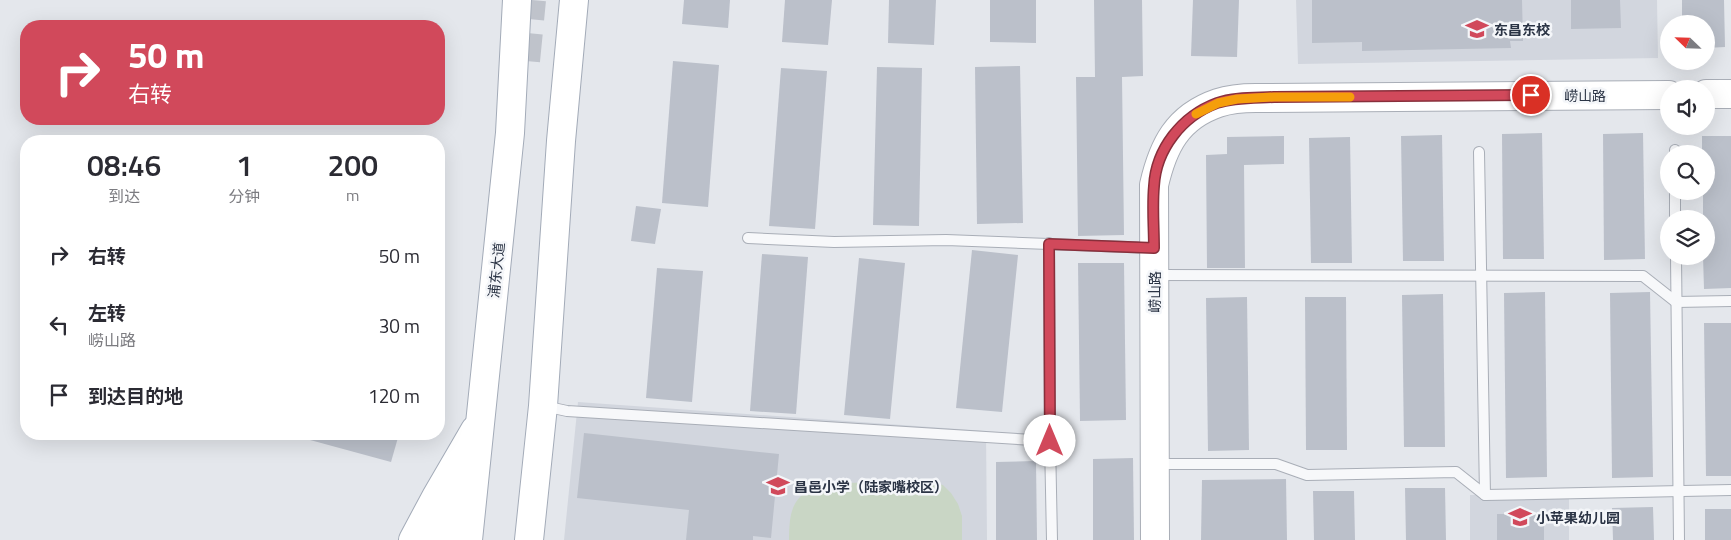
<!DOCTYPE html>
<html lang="zh">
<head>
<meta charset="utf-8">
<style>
  body { margin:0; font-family:"Titillium Web","Noto Sans SC",sans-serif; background:#f7f7f7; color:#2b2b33; height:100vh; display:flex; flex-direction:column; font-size:19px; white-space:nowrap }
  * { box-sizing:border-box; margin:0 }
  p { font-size:16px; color:#7c7c81 }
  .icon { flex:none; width:28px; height:28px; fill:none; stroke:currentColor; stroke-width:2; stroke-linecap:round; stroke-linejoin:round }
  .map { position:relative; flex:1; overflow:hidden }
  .panel { position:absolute; left:20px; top:135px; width:425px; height:305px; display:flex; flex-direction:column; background:#fff; border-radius:20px; box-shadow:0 5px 20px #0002 }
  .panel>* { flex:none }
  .guide { position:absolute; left:20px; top:20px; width:425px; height:105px; border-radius:20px; box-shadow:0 5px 20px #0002; background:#d1495b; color:#fff; overflow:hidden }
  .needle { width:32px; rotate:293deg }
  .buttons { position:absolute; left:1660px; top:15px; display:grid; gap:10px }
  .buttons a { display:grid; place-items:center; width:55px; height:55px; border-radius:50%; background:#fff; box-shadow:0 5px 20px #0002; font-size:25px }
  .pin { position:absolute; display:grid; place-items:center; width:42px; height:42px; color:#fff; margin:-21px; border:2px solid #fff; border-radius:50%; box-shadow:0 1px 5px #0007 }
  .me { position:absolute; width:55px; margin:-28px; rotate:0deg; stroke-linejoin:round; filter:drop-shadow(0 0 4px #0008) }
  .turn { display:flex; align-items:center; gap:18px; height:105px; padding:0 25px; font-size:22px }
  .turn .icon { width:65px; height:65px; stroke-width:2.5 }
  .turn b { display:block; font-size:35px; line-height:42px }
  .eta { display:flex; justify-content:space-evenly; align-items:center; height:85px; text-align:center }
  .eta b { font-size:30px; font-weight:600; line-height:35px }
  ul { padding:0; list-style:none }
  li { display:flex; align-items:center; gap:15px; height:70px; padding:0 25px }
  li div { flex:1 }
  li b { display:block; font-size:19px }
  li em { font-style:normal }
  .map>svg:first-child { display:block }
</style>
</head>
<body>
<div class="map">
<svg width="1731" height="540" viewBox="0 0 1731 540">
  <rect width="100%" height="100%" fill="#e4e7ec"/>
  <g fill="#d2d6de">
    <path d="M1296 0H1657L1658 58 1298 64Z"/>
    <path d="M578 402 986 431 987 540H564Z"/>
    <path d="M1569 493V540H1470V495Z"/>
  </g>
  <path fill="#c9d6c5" d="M929 482 943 485 951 493 958 504 962 516V540H789C789 507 794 492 828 483Z"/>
  <g fill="#bbc0ca">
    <path d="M684 0H730L728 28 682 24Z"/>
    <path d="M785 0H832L828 45 782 42Z"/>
    <path d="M889 0H936L934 45 888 43Z"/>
    <path d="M990 0H1036V43L990 42Z"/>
    <path d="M1094 0H1142L1143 76 1122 77 1124 235 1078 236 1076 77H1095Z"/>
    <path d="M1193 0H1239L1237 57 1191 56Z"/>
    <path d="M1312 0H1522L1523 41H1510L1511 48 1362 51V42L1312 43Z"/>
    <path d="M1571 0H1620L1621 28 1571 29Z"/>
    <path d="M1682 0H1724L1725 47 1706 48V24H1682Z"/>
    <path d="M673 61 719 65 708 207 662 203Z"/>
    <path d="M1020 66 1023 223 977 224 975 67Z"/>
    <path d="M877 67 922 68 919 226 873 225Z"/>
    <path d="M781 68 827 71 815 229 769 226Z"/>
    <path d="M1542 133 1544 259H1503L1502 134Z"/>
    <path d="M1643 133 1645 259 1604 260 1603 134Z"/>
    <path d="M1442 135 1444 261H1403L1401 136Z"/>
    <path d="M1284 136V164L1244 165 1245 268H1207L1206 155 1227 154V137Z"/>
    <path d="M1702 136H1731V288L1704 289 1703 256H1706V219H1703V191H1706V154H1702Z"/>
    <path d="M1350 137 1352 263H1311L1309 138Z"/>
    <path d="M636 206 661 209 655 244 631 241Z"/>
    <path d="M972 250 1018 255 1002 412 956 408Z"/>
    <path d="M762 254 808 257 796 414 750 411Z"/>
    <path d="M859 258 905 263 890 419 844 415Z"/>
    <path d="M1078 263H1124L1126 420 1080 421Z"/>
    <path d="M657 268 703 271 692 402 646 398Z"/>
    <path d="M1545 292 1547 477 1506 478 1504 293Z"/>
    <path d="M1650 292 1653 477 1612 478 1610 293Z"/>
    <path d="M1443 294 1445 447H1404L1402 295Z"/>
    <path d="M1247 297 1249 450 1208 451 1206 298Z"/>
    <path d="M1305 297H1346L1347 450H1306Z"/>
    <path d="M1704 323H1731V476H1706Z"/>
    <path d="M584 433 779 454 771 538 753 536V540H686L689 510 577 498Z"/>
    <path d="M288 434H399L391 462Z"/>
    <path d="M1133 458 1134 540H1093V459Z"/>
    <path d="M1036 461 1037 540H996V462Z"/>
    <path d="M1286 479 1287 540H1201L1202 480Z"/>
    <path d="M1405 488H1445L1446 540H1406Z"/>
    <path d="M1313 491H1354L1355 540H1314Z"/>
    <path d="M1653 507 1654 540H1613L1612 508Z"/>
    <rect x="1705" y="509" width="26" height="31"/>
    <rect x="1497" y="514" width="47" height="26"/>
  </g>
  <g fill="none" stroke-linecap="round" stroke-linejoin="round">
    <path stroke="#bfc3cb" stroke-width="28" stroke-dasharray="28 14" stroke-linecap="butt" d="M526 61 532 0"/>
    <defs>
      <g id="lane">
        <path d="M1675 150V154"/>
        <path d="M1479 152 1485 495"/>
        <path d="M1675 191V219"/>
        <path d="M748 238 834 242 946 240 1153 248"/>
        <path d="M1676 256 1679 540"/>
        <path d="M1156 275 1643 276 1676 302 1731 301"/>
        <path d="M544 406 567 411 1050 441 1049 243"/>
        <path d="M1050 441 1052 540"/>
        <path d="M1156 464H1276L1307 475 1456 472 1485 495 1731 490"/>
      </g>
      <g id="secondary">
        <path d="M1706 94H1731"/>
        <path d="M1155 540 1154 185C1163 146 1177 117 1218 103 1230 99 1244 98 1256 98L1669 95"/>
      </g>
      <g id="primary">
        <path d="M413 540 436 497 475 430"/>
        <path d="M440 540 461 478"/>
        <path d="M468 540 510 133 517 0"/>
        <path d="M529 540 543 406 561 141 574 0"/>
      </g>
    </defs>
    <use href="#lane" stroke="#a9aeb7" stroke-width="12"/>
    <use href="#secondary" stroke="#a9aeb7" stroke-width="30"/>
    <use href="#primary" stroke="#a3abb8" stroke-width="30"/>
    <use href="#lane" stroke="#f7f8fa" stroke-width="10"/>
    <use href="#secondary" stroke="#fff" stroke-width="28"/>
    <use href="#primary" stroke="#fff" stroke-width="28"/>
  </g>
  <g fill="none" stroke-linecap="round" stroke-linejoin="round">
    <defs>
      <path id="route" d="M1050 441 1049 244 1154 248C1154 227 1152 207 1154 186 1156 149 1182 116 1217 103 1234 97 1256 98 1274 97L1531 95"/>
    </defs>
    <use href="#route" stroke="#882f3b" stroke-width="12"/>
    <use href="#route" stroke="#d1495b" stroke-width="9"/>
    <path stroke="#f59e0b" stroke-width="9" d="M1196 114 1218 103 1237 99 1274 97H1350"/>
  </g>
  <defs>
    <symbol id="school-bare" viewBox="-9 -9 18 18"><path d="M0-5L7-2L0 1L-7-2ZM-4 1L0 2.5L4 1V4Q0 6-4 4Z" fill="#d1495b" stroke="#f4f6f9" stroke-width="2.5" paint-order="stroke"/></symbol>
  </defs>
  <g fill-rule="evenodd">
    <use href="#school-bare" x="1461" y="13" width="32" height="32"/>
    <use href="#school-bare" x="762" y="470" width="32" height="32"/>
    <use href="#school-bare" x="1504" y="501" width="32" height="32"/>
  </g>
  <g text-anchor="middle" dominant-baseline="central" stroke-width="5" stroke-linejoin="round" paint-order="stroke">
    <g font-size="14" font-weight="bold" fill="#2b3445" stroke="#f4f6f9" text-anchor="start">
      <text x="1494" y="29">东昌东校</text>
      <text x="794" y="486">昌邑小学（陆家嘴校区）</text>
      <text x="1536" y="517">小苹果幼儿园</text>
    </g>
    <g font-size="14" fill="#2b3445" stroke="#f4f6f9">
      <text x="1585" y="95">崂山路</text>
      <text transform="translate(496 270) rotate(-84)">浦东大道</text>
      <text transform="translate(1154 292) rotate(-90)">崂山路</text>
    </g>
  </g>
</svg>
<div class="buttons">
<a><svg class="needle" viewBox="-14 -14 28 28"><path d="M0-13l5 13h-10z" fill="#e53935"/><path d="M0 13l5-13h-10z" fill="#7c7c81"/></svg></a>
<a><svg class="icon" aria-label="sound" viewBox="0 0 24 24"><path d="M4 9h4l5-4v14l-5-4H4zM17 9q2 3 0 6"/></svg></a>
<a><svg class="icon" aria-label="search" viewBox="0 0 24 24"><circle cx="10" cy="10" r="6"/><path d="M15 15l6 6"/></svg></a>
<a><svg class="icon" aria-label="layers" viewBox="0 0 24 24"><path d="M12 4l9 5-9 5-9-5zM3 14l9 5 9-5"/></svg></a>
</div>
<div class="pin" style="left:1531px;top:95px;background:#d93025"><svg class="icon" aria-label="arrive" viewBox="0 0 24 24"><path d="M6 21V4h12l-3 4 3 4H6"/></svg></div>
<svg class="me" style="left:1050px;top:441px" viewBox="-20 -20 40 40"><circle r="19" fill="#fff"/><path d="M0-13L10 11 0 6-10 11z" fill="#d1495b"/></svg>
<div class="guide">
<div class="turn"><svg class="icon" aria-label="right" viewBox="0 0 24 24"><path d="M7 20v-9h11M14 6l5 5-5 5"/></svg><div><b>50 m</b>右转</div></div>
</div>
<section class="panel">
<div class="eta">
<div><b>08:46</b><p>到达</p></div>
<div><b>1</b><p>分钟</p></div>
<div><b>200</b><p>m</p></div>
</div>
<ul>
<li><svg class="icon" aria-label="right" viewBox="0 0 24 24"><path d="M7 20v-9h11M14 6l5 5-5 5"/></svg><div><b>右转</b></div><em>50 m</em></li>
<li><svg class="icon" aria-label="left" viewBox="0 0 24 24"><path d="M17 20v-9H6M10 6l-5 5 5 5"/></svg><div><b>左转</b><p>崂山路</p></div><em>30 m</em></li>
<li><svg class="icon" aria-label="arrive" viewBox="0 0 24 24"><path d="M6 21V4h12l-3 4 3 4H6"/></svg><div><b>到达目的地</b></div><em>120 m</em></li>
</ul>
</section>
</div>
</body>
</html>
